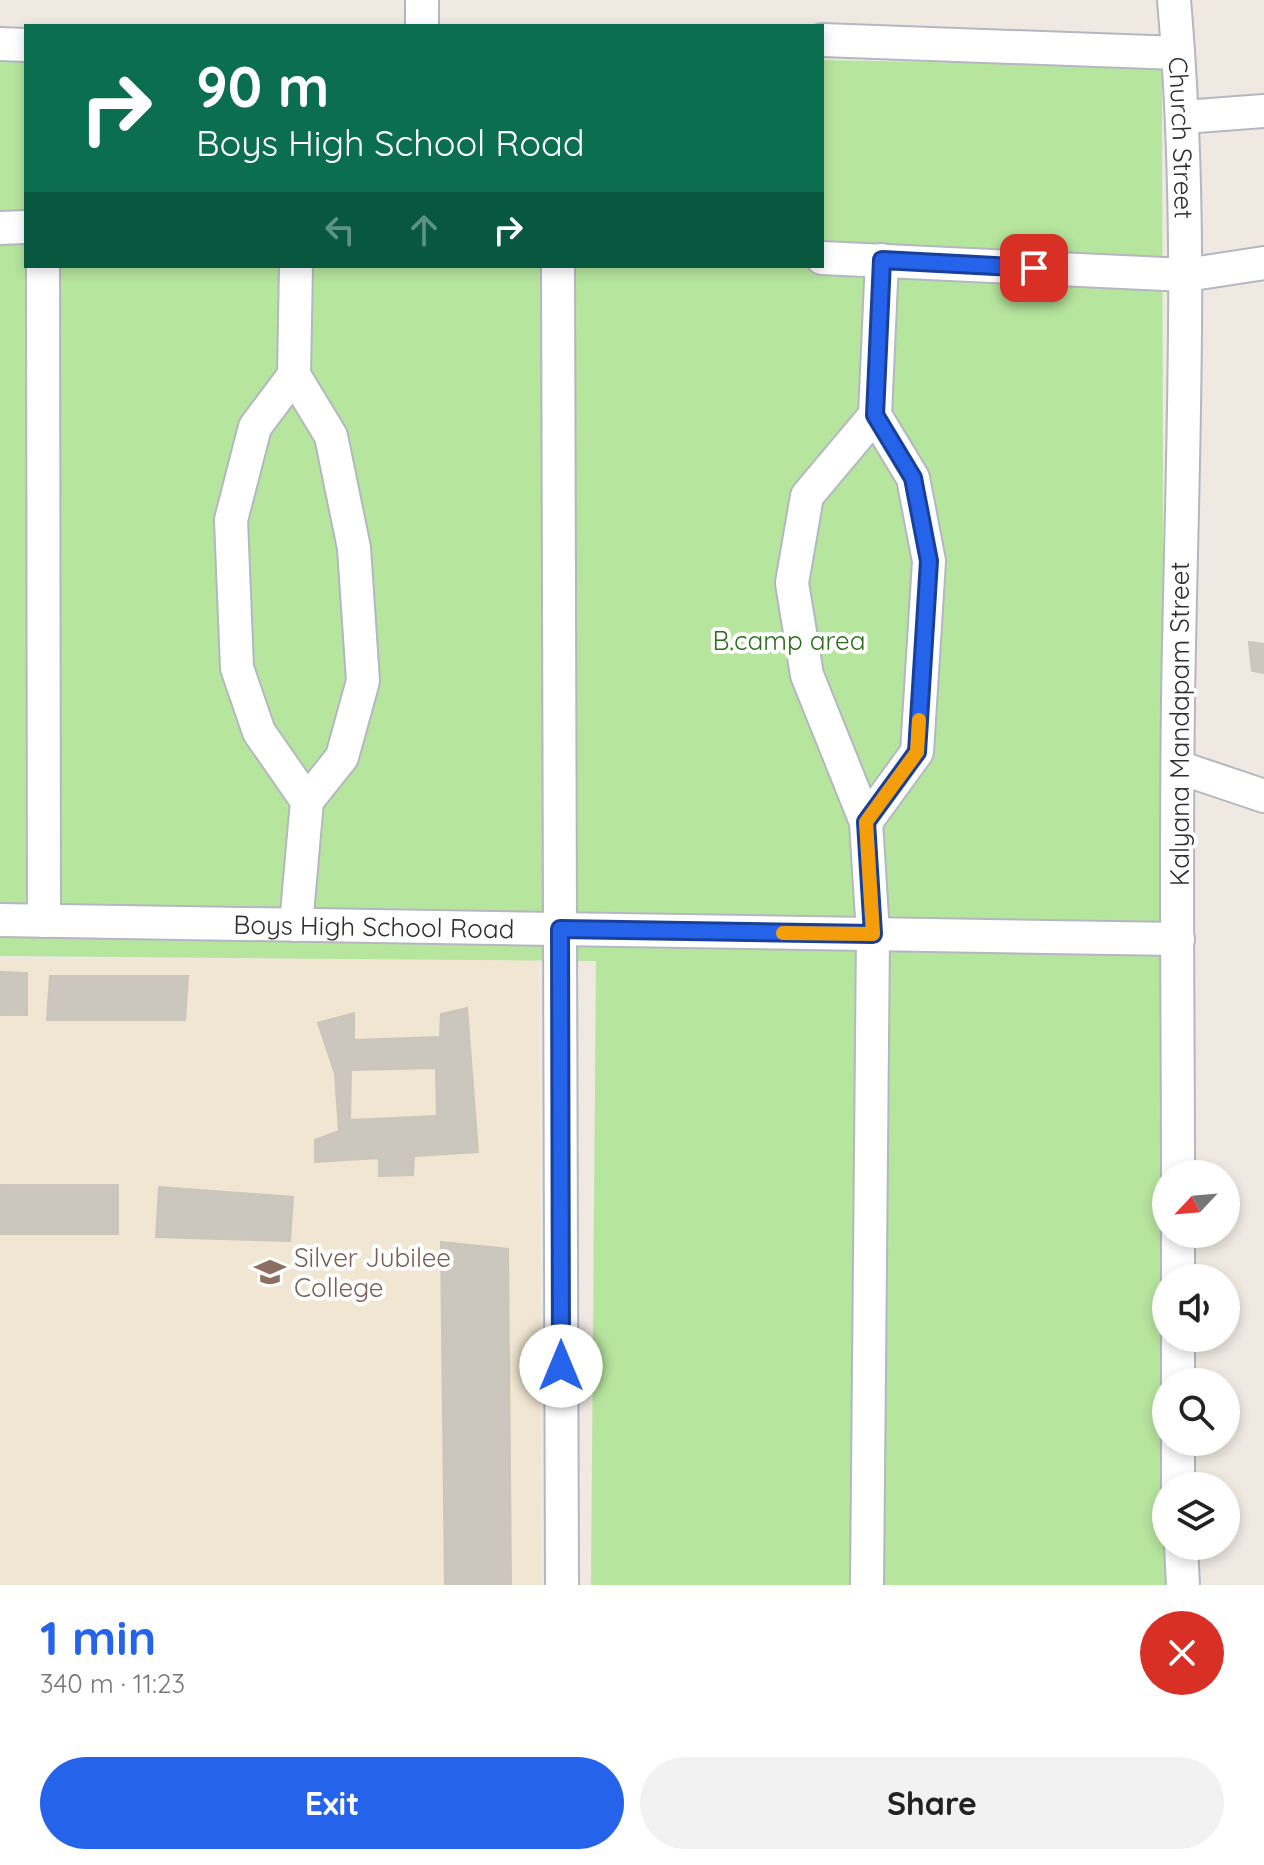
<!DOCTYPE html>
<html lang="en">
<head>
<meta charset="utf-8">
<style>
  body { margin:0; font-family:Quicksand,sans-serif; background:#f2f2f2; color:#222; height:100vh; display:flex; flex-direction:column; font-size:30px; white-space:nowrap }
  * { box-sizing:border-box; margin:0 }
  p { font-size:26px; color:#767676 }
  .icon { flex:none; width:44px; height:44px; fill:none; stroke:currentColor; stroke-width:2; stroke-linecap:round; stroke-linejoin:round }
  .map { position:relative; height:1585px; overflow:hidden }
  .sheet { display:flex; flex-direction:column; background:#fff; flex:1 }
  .sheet>* { flex:none }
  .top-card { position:absolute; left:24px; top:24px; width:800px; height:244px; border-radius:0px; box-shadow:0 4px 12px #0003; background:#0b6e4f; color:#fff; overflow:hidden }
  .needle { width:52px; rotate:244deg }
  .buttons { position:absolute; left:1152px; top:1160px; display:grid; gap:16px }
  .buttons a { display:grid; place-items:center; width:88px; height:88px; border-radius:50%; background:#fff; box-shadow:0 4px 12px #0003; font-size:40px }
  .pin { position:absolute; display:grid; place-items:center; width:68px; height:68px; color:#fff; margin:-34px; border-radius:16px; box-shadow:0 4px 12px #0006 }
  .me { position:absolute; width:88px; margin:-44px; rotate:0deg; stroke-linejoin:round; filter:drop-shadow(0 0 6px #0008) }
  .turn { display:flex; align-items:center; gap:28px; height:168px; padding:0 40px; font-size:36px }
  .turn .icon { width:104px; height:104px; stroke-width:2.5 }
  .turn b { display:block; font-size:56px; line-height:68px }
  .lanes { display:flex; align-items:center; height:76px; padding:0 40px; background:#0003; justify-content:center; gap:40px; direction:ltr }
  .lanes .off { opacity:.35 }
  .round { display:grid; place-items:center; flex:none; width:84px; height:84px; border-radius:42px; background:#f2f2f2 }
  .head { display:flex; align-items:center; justify-content:space-between; height:136px; padding:0 40px }
  h1 { font-size:48px; font-weight:700; line-height:60px; color:#2563eb }
  .primary-button { display:flex; gap:16px; margin-top:auto; padding:16px 40px }
  .primary-button a { flex:1; height:92px; border-radius:48px; background:#2563eb; color:#fff; font-size:32px; font-weight:700; line-height:92px; text-align:center }
  .primary-button a+a { background:#f2f2f2; color:#222 }
  .map>svg:first-child { display:block }
</style>
</head>
<body>
<div class="map">
<svg width="1264" height="1585" viewBox="0 0 1264 1585">
  <rect width="100%" height="100%" fill="#efe9e1"/>
  <path fill="#f0e6d1" d="M0 959 538 960 541 1585H0Z"/>
  <path fill="#b6e59e" d="M0 47 26 48V266H822V60L1162 66 1165 1585H591L596 961 0 956Z"/>
  <g fill="#cbc7bf" stroke="#cbc5ba" stroke-width="2" fill-rule="evenodd">
    <path d="M1249 642 1264 644V673L1252 671Z"/>
    <path d="M0 972 27 973V1015H0Z"/>
    <path d="M50 976H188L185 1020H47Z"/>
    <path d="M467 1008 478 1152 414 1156 413 1175 379 1176V1158L315 1162V1140L339 1131 335 1074 318 1023 354 1013V1040L440 1037 441 1014ZM436 1068 437 1116 350 1120 351 1070Z"/>
    <rect x="0" y="1185" width="118" height="49"/>
    <path d="M159 1187 293 1197 290 1241 156 1237Z"/>
    <path d="M441 1242 508 1249 511 1585H445Z"/>
  </g>
  <g fill="none" stroke-linecap="round" stroke-linejoin="round">
    <defs>
      <g id="minor">
        <path id="s1" d="M1174 0C1193 215 1183 431 1179 647 1175 823 1178 999 1178 1174"/>
        <path d="M422 26V0"/>
        <path d="M822 40 1178 53"/>
        <path d="M0 44 26 45"/>
        <path d="M1184 117 1264 111"/>
        <path d="M0 228 26 227"/>
        <path d="M822 258 1186 275 1264 263"/>
        <path d="M43 266 44 921"/>
        <path d="M296 266 294 375 331 436 354 548 363 681 342 757 307 801 296 925"/>
        <path d="M558 266 562 1585"/>
        <path d="M294 375 255 427 231 520 237 668 259 732 307 801"/>
        <path d="M1178 767 1264 796"/>
        <path d="M866 822 917 752 929 561 913 478 875 415 882 260"/>
        <path id="s2" d="M0 920 1178 939"/>
        <path d="M1178 1234V1278"/>
        <path d="M1178 1338V1382"/>
        <path d="M1178 1442V1486"/>
        <path d="M1181 1546 1183 1585"/>
        <path d="M867 1585 873 934 866 822 807 675 792 583 807 496 875 415"/>
      </g>
    </defs>
    <use href="#minor" stroke="#b4b7c1" stroke-width="36"/>
    <use href="#minor" stroke="#fff" stroke-width="32"/>
  </g>
  <g fill="none" stroke-linecap="round" stroke-linejoin="round">
    <defs>
      <path id="route" d="M561 1366 560 929 873 934 866 822 917 752 929 561 913 478 875 415 882 260 1034 268"/>
    </defs>
    <use href="#route" stroke="#184099" stroke-width="20"/>
    <use href="#route" stroke="#2563eb" stroke-width="14"/>
    <path stroke="#f59e0b" stroke-width="14" d="M783 933 873 934 866 822 917 752 919 720"/>
  </g>
  <defs>
    <symbol id="university-bare" viewBox="-9 -9 18 18"><path d="M0-5L7-2L0 1L-7-2ZM-4 1L0 2.5L4 1V4Q0 6-4 4Z" fill="#8d6e63" stroke="#fff" stroke-width="2.5" paint-order="stroke"/></symbol>
  </defs>
  <g fill-rule="evenodd">
    <use href="#university-bare" x="248" y="1250" width="44" height="44"/>
  </g>
  <g text-anchor="middle" dominant-baseline="central" stroke-width="8" stroke-linejoin="round" paint-order="stroke">
    <g font-size="26" fill="#2e2e2e" stroke="#fff">
      <text stroke="none"><textPath href="#s1" startOffset="138">Church Street</textPath></text>
      <text transform="translate(1179 724) rotate(-90)">Kalyana Mandapam Street</text>
      <text stroke="none"><textPath href="#s2" startOffset="374">Boys High School Road</textPath></text>
    </g>
    <g font-size="26" fill="#2c6e1b" stroke="#fff">
      <text x="789" y="640">B.camp area</text>
    </g>
    <g font-size="26" fill="#785e54" stroke="#fff" text-anchor="start">
      <text x="294" y="1257">Silver Jubilee<tspan x="294" dy="30">College</tspan></text>
    </g>
  </g>
</svg>
<div class="buttons">
<a><svg class="needle" viewBox="-14 -14 28 28"><path d="M0-13l5 13h-10z" fill="#e53935"/><path d="M0 13l5-13h-10z" fill="#767676"/></svg></a>
<a><svg class="icon" aria-label="sound" viewBox="0 0 24 24"><path d="M4 9h4l5-4v14l-5-4H4zM17 9q2 3 0 6"/></svg></a>
<a><svg class="icon" aria-label="search" viewBox="0 0 24 24"><circle cx="10" cy="10" r="6"/><path d="M15 15l6 6"/></svg></a>
<a><svg class="icon" aria-label="layers" viewBox="0 0 24 24"><path d="M12 4l9 5-9 5-9-5zM3 14l9 5 9-5"/></svg></a>
</div>
<div class="pin" style="left:1034px;top:268px;background:#d93025"><svg class="icon" aria-label="arrive" viewBox="0 0 24 24"><path d="M6 21V4h12l-3 4 3 4H6"/></svg></div>
<svg class="me" style="left:561px;top:1366px" viewBox="-20 -20 40 40"><circle r="19" fill="#fff"/><path d="M0-13L10 11 0 6-10 11z" fill="#2563eb"/></svg>
<div class="top-card">
<div class="turn"><svg class="icon" aria-label="right" viewBox="0 0 24 24"><path d="M7 20v-9h11M14 6l5 5-5 5"/></svg><div><b>90 m</b>Boys High School Road</div></div>
<div class="lanes"><svg class="icon off" aria-label="left" viewBox="0 0 24 24"><path d="M17 20v-9H6M10 6l-5 5 5 5"/></svg><svg class="icon off" aria-label="ahead" viewBox="0 0 24 24"><path d="M12 20V5M6 11l6-6 6 6"/></svg><svg class="icon" aria-label="right" viewBox="0 0 24 24"><path d="M7 20v-9h11M14 6l5 5-5 5"/></svg></div>
</div>
</div>
<section class="sheet">
<div class="head"><div><h1>1 min</h1><p>340 m · 11:23</p></div><a class="round" style="background:#d93025;color:#fff"><svg class="icon" aria-label="close" viewBox="0 0 24 24"><path d="M6 6l12 12M18 6L6 18"/></svg></a></div>
<div class="primary-button"><a>Exit</a><a>Share</a></div>
</section>
</body>
</html>
